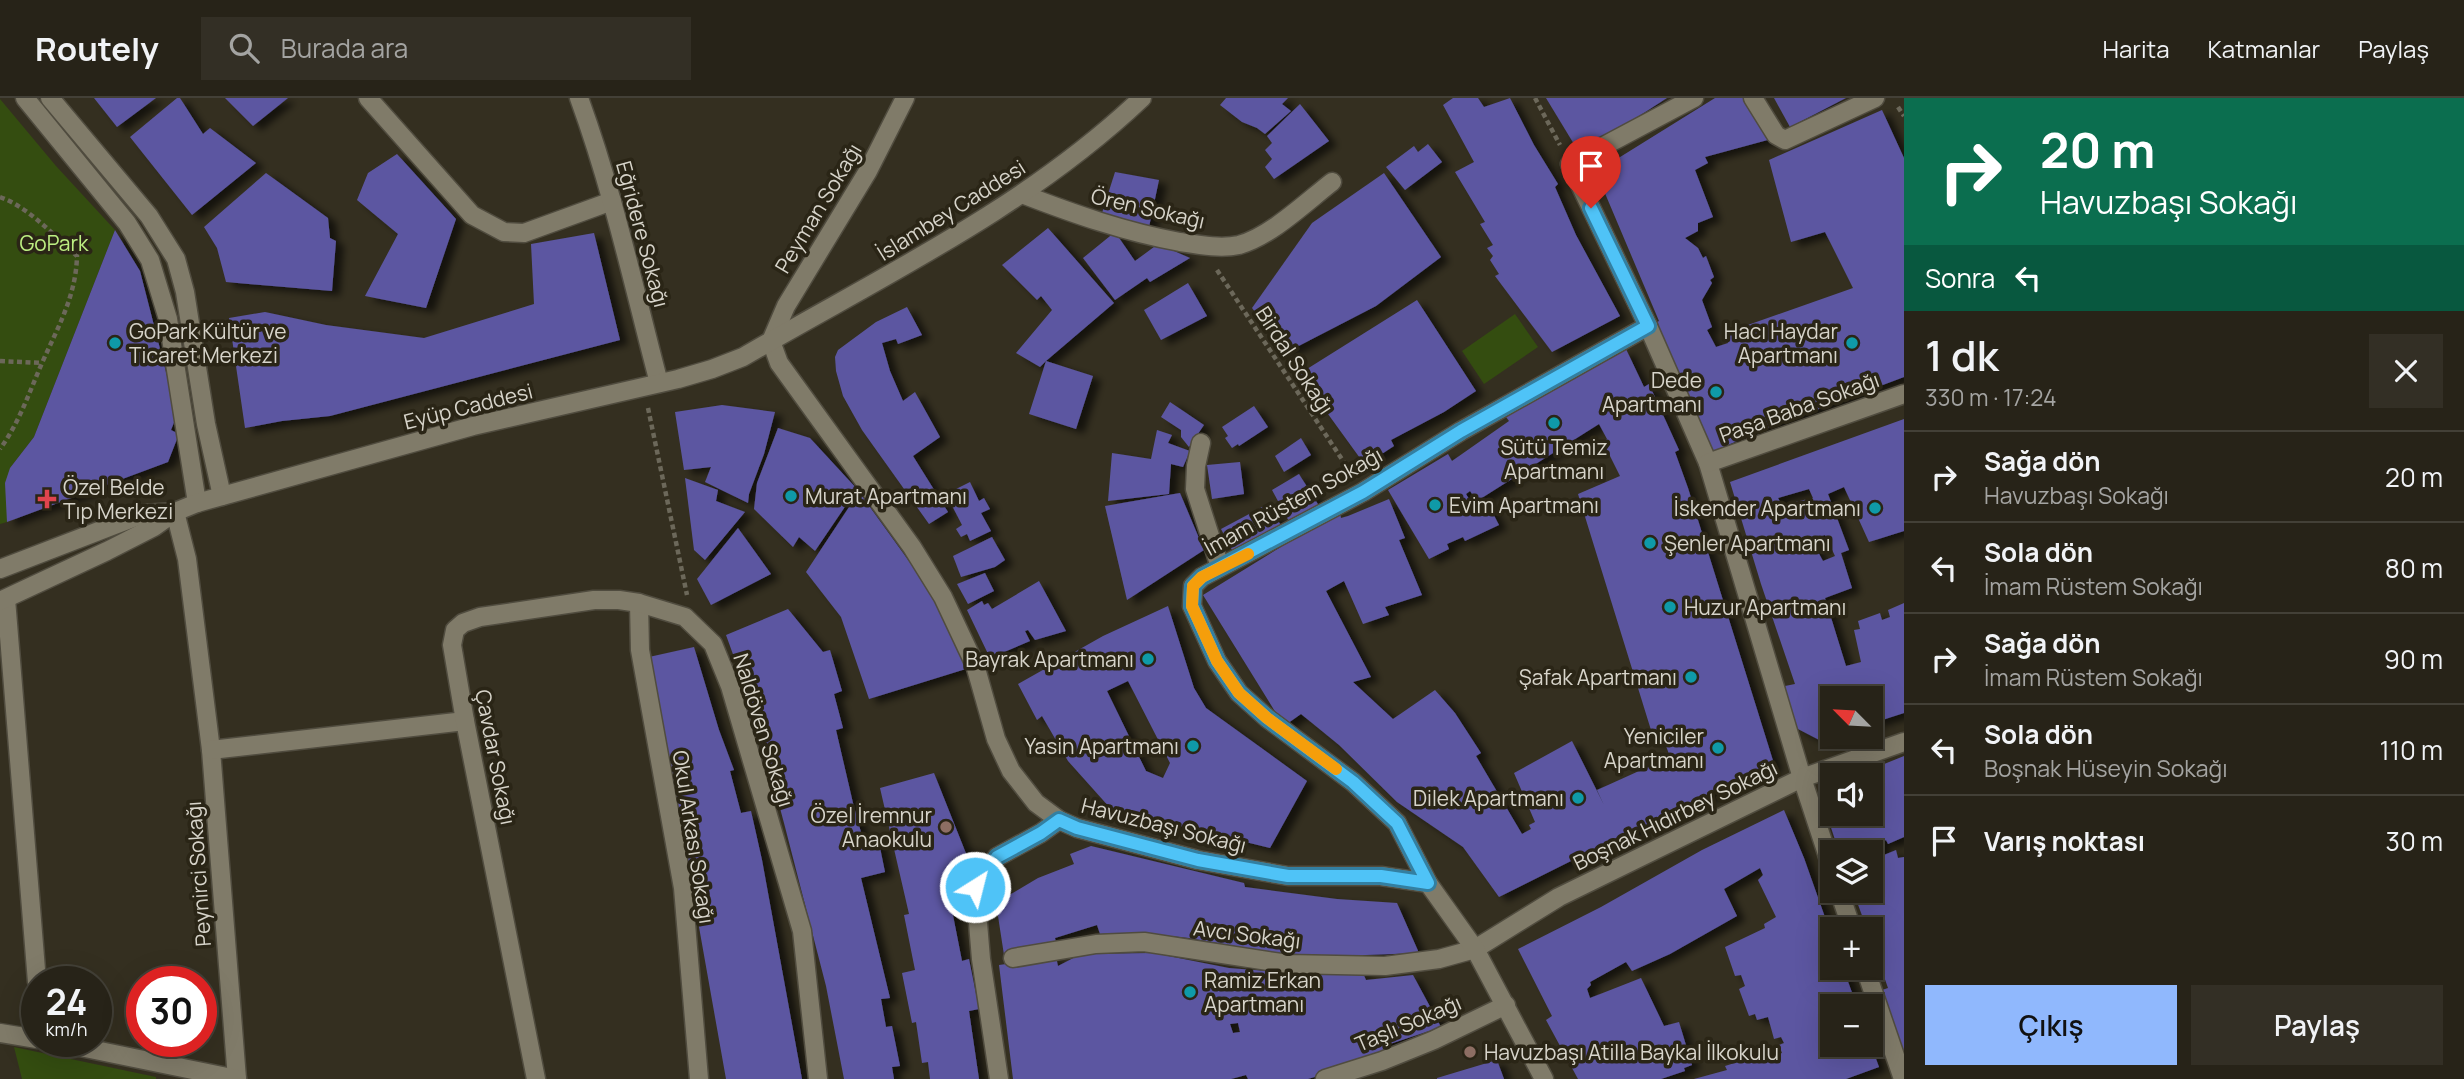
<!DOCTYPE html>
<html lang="tr">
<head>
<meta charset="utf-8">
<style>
  body { margin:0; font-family:Manrope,sans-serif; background:#332f25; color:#f1f3f6; height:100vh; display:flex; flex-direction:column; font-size:26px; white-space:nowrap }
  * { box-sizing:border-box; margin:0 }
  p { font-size:23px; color:#a4a4a2 }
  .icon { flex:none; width:38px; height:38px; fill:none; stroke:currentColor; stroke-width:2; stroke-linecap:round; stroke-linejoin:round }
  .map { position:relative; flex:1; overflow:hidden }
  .side { display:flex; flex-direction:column; background:#272318; width:560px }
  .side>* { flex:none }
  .banner { background:#0b6e4f; color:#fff; overflow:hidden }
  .needle { width:46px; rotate:294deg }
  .controls { position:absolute; left:1820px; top:588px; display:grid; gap:14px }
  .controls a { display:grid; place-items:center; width:63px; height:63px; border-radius:0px; background:#272318; box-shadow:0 7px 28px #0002,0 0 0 2px #434037; font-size:35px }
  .speed { position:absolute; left:21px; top:868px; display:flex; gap:14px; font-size:35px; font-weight:700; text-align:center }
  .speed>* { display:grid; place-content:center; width:91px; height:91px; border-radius:50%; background:#272318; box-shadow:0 7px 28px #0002,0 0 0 2px #434037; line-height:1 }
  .speed small { font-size:18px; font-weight:400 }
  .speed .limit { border:10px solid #d22; background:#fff; color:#111 }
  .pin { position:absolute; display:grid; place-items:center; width:60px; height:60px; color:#fff; margin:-72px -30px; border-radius:50% 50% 50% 0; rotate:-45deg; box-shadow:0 0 7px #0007 }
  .pin .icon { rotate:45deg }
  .me { position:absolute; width:77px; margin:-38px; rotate:36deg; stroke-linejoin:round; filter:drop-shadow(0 0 5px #0008) }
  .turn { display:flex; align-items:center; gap:24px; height:147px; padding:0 21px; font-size:32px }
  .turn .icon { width:91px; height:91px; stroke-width:2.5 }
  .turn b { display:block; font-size:49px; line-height:60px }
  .then { display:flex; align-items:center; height:66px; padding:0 21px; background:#0003; gap:14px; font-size:26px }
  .round { display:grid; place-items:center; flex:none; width:74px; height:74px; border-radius:0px; background:#332f25 }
  .summary { display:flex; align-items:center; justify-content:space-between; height:119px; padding:0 21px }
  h1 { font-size:42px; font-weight:600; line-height:52px }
  .cta { display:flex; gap:14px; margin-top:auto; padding:14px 21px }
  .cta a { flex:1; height:80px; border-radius:0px; background:#90b8fd; color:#111; font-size:28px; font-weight:600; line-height:80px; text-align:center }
  .cta a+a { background:#332f25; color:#f1f3f6 }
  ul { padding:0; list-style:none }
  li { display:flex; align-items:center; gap:21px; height:91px; padding:0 21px; border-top:2px solid #434037 }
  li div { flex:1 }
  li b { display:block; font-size:26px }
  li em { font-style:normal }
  header { display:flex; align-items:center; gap:42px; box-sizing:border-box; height:98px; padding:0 35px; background:#272318; border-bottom:2px solid #434037 }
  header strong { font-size:33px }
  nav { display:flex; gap:38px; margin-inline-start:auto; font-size:24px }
  .search { width:490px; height:63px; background:#332f25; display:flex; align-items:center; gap:18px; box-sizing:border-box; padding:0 24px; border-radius:0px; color:#a4a4a2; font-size:26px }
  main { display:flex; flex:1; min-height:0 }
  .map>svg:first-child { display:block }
</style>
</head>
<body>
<header>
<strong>Routely</strong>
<div class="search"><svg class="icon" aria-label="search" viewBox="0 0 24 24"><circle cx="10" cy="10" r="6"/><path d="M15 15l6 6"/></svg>Burada ara</div>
<nav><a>Harita</a><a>Katmanlar</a><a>Paylaş</a></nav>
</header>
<main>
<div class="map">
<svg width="1904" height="981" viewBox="0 0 1904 981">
  <defs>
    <filter id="shadow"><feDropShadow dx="8" dy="4.5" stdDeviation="3.5" flood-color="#0009"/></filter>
  </defs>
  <rect width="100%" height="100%" fill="#342f20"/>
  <g fill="#344d10">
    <path d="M0 1 56 68 115 132 34 339 10 370 7 424 0 426Z"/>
    <path d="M1515 216 1538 249 1484 286 1462 253Z"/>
    <path d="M14 949 156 979V981H22Z"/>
  </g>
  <g fill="#5c57a1" fill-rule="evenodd" filter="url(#shadow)">
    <path d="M94 0H156L117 29Z"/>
    <path d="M177 0H180L203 36 210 30 256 65 192 117 130 39Z"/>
    <path d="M225 0H288L253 28Z"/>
    <path d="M1226 0H1288L1282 6 1291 13 1265 36 1257 30 1242 24 1220 7Z"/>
    <path d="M1453 0H1478L1484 9 1510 0 1534 47 1558 86 1555 89 1576 137 1620 218 1552 254 1495 178 1499 176 1490 162 1493 158 1487 150 1493 147 1480 126 1485 124 1455 74 1474 64 1443 7Z"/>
    <path d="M1546 0H1667L1580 56Z"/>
    <path d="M1715 0H1749L1775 40 1705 59 1708 65 1695 72 1713 119 1698 125V133L1685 140 1698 150 1703 160 1706 158 1714 179 1710 182 1712 185 1702 202 1712 229 1707 232 1716 249 1728 245 1725 235 1853 190 1825 134 1791 144 1769 62 1882 12 1904 60V279L1763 332 1709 355 1652 227 1659 223 1596 74Z"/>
    <path d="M1774 0H1846L1790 29Z"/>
    <path d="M1300 6 1329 43 1274 81 1265 69 1272 61 1265 52 1272 45 1267 38Z"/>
    <path d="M1428 46 1442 64 1405 92 1386 69 1414 48 1418 54Z"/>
    <path d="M397 56 456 121 426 210 365 198 398 136 357 102 368 75Z"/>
    <path d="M1115 74 1159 82 1149 129 1102 115Z"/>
    <path d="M266 75 328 120 330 140 336 143 332 193 226 184 217 150 204 129Z"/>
    <path d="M1384 75 1441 159 1376 208 1287 254 1252 210 1312 125Z"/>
    <path d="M1048 130 1114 205 1046 263 1093 278 1076 331 1029 316 1046 263 1040 269 1016 255 1052 212 1041 198 1037 202 1002 167Z"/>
    <path d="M115 132 140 173 177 317 171 332 179 336 168 364 7 424 5 385 10 370 34 339Z"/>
    <path d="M1115 134 1135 163 1158 146 1190 160 1150 184 1147 180 1115 202 1083 160Z"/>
    <path d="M594 135 620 242 330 318 282 323 245 330 229 220 265 214 326 227 424 240 534 206 531 146Z"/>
    <path d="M1188 185 1207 218 1161 242 1144 212Z"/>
    <path d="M1417 202 1476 293 1444 314 1391 342 1394 348 1365 367 1299 276Z"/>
    <path d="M907 209 922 237 898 246 896 241 882 245 890 273 903 303 915 294 940 339 913 358 948 414 929 426 862 332 843 298 836 273 835 259 838 252 876 224Z"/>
    <path d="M1626 251 1644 289 1649 286 1679 352 1675 354 1688 390 1775 669 1619 739 1499 799 1463 749 1397 704 1339 647 1301 616 1284 628 1203 497 1318 426 1340 415 1341 420 1348 418 1389 401 1405 440 1399 442 1422 497 1385 509 1389 517 1363 526 1344 483 1326 493 1371 579 1353 584 1393 621 1435 592 1455 615 1481 655 1476 658 1522 736 1531 731 1529 727 1535 724 1514 675 1572 643 1604 707 1597 692 1670 659 1664 642 1655 645 1578 396 1620 378 1603 344 1607 341 1599 326 1477 403 1470 393 1466 396 1475 411 1487 404 1499 427 1465 443 1463 439 1447 446 1449 451 1429 461 1388 392 1448 356 1452 363 1509 323 1506 319 1561 283Z"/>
    <path d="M1170 304 1204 327 1189 349 1181 339V332L1161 319Z"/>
    <path d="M722 307 775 314 764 356 749 396 748 405 705 384 711 369 684 372 675 314Z"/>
    <path d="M1254 308 1268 329 1239 348 1238 346 1232 350 1225 340 1228 338 1222 329Z"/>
    <path d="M1904 321V433L1869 444 1844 389 1828 396 1849 452 1841 455 1852 490 1825 500 1846 568 1861 564 1854 532 1860 531 1858 523 1880 515 1882 522 1890 519 1888 512 1904 505V615L1873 625 1875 630 1871 631V600H1832V639H1848L1827 646 1796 630 1785 588 1795 586 1761 486 1730 384ZM1809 391 1813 400 1782 407 1778 400ZM1825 437 1835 458 1823 463 1811 441Z"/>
    <path d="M778 330 810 340 857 391 815 453 799 439 793 449 754 411 757 385Z"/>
    <path d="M1157 332 1172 337 1168 345 1190 353 1183 369 1171 366 1169 396 1108 403 1112 355 1151 361Z"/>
    <path d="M1301 340 1311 357 1284 374 1275 358Z"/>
    <path d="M1240 364 1244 396 1212 401 1207 367Z"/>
    <path d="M1299 376 1321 411 1291 427 1272 392Z"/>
    <path d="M685 380 718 392 716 403 745 414 705 462 694 452Z"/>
    <path d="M970 384 979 403 984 400 990 411 981 415 991 433 970 443 967 436 961 439 956 431 962 427 946 396Z"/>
    <path d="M859 394 911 466 915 462 969 570 869 601 841 519 806 474Z"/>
    <path d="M1180 395 1204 452 1127 502 1105 408Z"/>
    <path d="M1266 407 1284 431 1232 452 1221 431Z"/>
    <path d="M738 430 771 476 711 507 697 481Z"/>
    <path d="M992 439 1005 462 995 469 961 479 953 458Z"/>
    <path d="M985 475 994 493 968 506 957 486Z"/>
    <path d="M1039 483 1066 533 1035 542 1028 532 1025 533 1030 543 990 560 967 512 982 503 984 507 988 505 992 511Z"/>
    <path d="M1168 508 1194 590 1206 610 1307 683 1270 750 1111 711 1068 663 1042 618 1037 622 1018 586 1103 538ZM1128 583 1170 665 1163 680 1146 673 1107 593Z"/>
    <path d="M788 511 823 554 830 552 842 593 834 596 843 630 836 632 853 705 862 738 877 735 885 774 861 780 890 900 881 901 886 929 892 928 900 968 892 969 894 981H844L826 888 784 725 755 617 726 537Z"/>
    <path d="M694 549 719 632 734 672 730 673 741 715 751 713 762 762 802 981H726L666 643 649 559Z"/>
    <path d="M1904 658V739L1888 746 1886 742 1881 745 1884 757 1896 752 1898 760 1904 759V967L1876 894 1888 890 1871 841V831H1867L1853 793H1871V754H1839L1820 696 1832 690V716H1871V677H1857Z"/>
    <path d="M934 675 973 773 950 781 957 806 951 807 962 863 969 861 979 911 969 913 979 981H930L928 964 922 965 916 924 912 925 902 875 915 872 904 817 909 816 880 690Z"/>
    <path d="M1784 712 1804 760 1832 839V870H1843L1857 908H1832V947H1871L1879 969 1846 981H1694L1727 972 1725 968 1760 957 1761 962 1782 955 1779 947 1784 945 1781 939 1774 941 1768 919 1757 922 1755 916 1749 918 1739 891 1745 888 1741 877 1735 878 1725 849 1765 830 1764 826 1776 819 1758 782 1763 777 1760 770 1724 791 1737 818 1670 856 1632 873 1626 864 1590 884 1591 887 1587 891 1590 900 1641 880 1664 928 1679 924 1692 967 1684 970 1685 973 1661 981H1578L1546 922 1552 918 1518 851 1601 809 1702 752Z"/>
    <path d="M1091 748 1244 785 1245 789 1337 801 1397 805 1419 855 1339 858 1241 853V849L1189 840 1142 835 1100 836 1097 827 1055 840 1057 849 1004 857 996 805 1038 780 1074 766 1070 756Z"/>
    <path d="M1153 855 1229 870 1316 877 1363 875 1366 882 1413 877 1441 929 1387 947 1390 956 1308 981H1248L1246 977 1231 981H1013L999 867 1056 859 1058 868 1081 856ZM1238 925 1240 934 1233 935 1230 926Z"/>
    <path d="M1497 962 1504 981H1437V980Z"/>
  </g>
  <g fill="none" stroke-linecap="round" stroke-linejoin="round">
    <defs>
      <g id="pedestrian">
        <path d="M1753 0 1776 37 1785 42 1875 0"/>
        <path d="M1570 66 1694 0"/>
        <path d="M1201 345 1196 368 1195 391 1220 469"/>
      </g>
      <g id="minor">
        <path d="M25 0 127 125 150 162 168 221 197 405"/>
        <path d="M50 0 149 118 176 161 185 194 206 326 222 398"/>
        <path d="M368 0 472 117 504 134 524 135 612 103"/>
        <path d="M1570 66 1648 228 1708 365 1802 680 1832 771"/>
        <path d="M1022 96C1074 116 1125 134 1180 144 1199 147 1221 151 1239 147 1271 138 1305 105 1332 84"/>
        <path d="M771 243 786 208 868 73 905 0"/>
        <path d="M1708 365 1904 296"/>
        <path d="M175 414 187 461 211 652 237 981"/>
        <path d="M6 501 37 884"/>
        <path d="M639 505 640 552 683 790 699 981"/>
        <path d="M211 652 465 623"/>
        <path d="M1428 785 1397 725 1353 684 1267 620 1239 595 1217 563 1192 508 1193 488 1202 479 1363 394 1461 333 1648 228"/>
        <path d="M1839 793 1852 831"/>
        <path d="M1013 860 1096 846 1144 844 1288 866 1385 868 1439 861 1475 851 1559 799 1802 680 1904 644"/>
        <path d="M1865 870 1903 981"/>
        <path d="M536 981 465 623 452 547 455 532 463 525 480 519 594 502H619L639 505 685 519 713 546 730 588 802 833 818 981"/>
        <path d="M999 981 981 861 975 789 997 759 1041 735 1059 722"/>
        <path d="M1325 981 1382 963 1434 942 1506 907"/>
      </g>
      <g id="tertiary">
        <path d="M579 0C613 93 634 190 659 285"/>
        <path d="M771 243 779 265 912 449 943 499 975 567 996 641 1011 673 1036 705 1059 722 1077 730 1198 762 1288 778H1381L1428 785 1475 851 1544 981"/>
      </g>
      <g id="secondary">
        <path d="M0 471 143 416 175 414"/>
        <path d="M0 503 107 453 154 429 175 414 197 405 473 328 678 281 712 271 743 259C880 179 1025 111 1142 0"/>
        <path d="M0 935 37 941"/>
        <path d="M51 943 237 981"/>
      </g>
    </defs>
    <use href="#pedestrian" stroke="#504c3f" stroke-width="21"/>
    <use href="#minor" stroke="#504c3f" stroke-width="21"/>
    <use href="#tertiary" stroke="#504c3f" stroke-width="21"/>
    <use href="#secondary" stroke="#504c3f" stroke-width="21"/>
    <g stroke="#6c685a" stroke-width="4.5" stroke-dasharray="5 3.5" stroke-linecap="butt">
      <path d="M1535 0 1560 47"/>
      <path d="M1898 9 1904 18"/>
      <path d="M0 99C30 110 54 138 77 158 76 198 58 229 42 265 29 295 19 325 0 351"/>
      <path d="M1217 172 1351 375"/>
      <path d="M0 263 42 265"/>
      <path d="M648 310 687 497"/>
    </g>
    <use href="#pedestrian" stroke="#807b69" stroke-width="18"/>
    <use href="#minor" stroke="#807b69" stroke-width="18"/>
    <use href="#tertiary" stroke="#807b69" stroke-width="18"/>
    <use href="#secondary" stroke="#807b69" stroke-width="18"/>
  </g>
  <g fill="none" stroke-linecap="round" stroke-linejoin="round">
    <defs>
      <path id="route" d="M975 789 997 759 1041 735 1059 722 1077 730 1198 762 1288 778H1381L1428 785 1397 725 1353 684 1267 620 1239 595 1217 563 1192 508 1193 488 1202 479 1363 394 1461 333 1648 228 1591 110"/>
    </defs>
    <use href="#route" stroke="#337fa1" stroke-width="18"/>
    <use href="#route" stroke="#4fc3f7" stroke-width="12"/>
    <path stroke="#f59e0b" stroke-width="12" d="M1248 456 1202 479 1193 488 1192 508 1217 563 1239 595 1267 620 1336 671"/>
  </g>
  <g fill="#0f9aa8" stroke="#2a2516" stroke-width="2.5">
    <circle cx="115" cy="245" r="7"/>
    <circle cx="1852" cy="245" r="7"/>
    <circle cx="1716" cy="294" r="7"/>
    <circle cx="1554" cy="325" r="7"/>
    <circle cx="791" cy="398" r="7"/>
    <circle cx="1435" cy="407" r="7"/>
    <circle cx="1875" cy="410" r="7"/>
    <circle cx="1650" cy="445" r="7"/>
    <circle cx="1670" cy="509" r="7"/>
    <circle cx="1148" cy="561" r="7"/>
    <circle cx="1691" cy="579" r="7"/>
    <circle cx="1193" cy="648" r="7"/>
    <circle cx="1718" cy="650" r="7"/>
    <circle cx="1578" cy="700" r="7"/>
    <circle cx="1190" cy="894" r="7"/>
  </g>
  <path fill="#e0444e" stroke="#2a2516" stroke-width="2.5" d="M43.5 390.5h7v7h7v7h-7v7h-7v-7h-7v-7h7z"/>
  <g fill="#8d6e63" stroke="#2a2516" stroke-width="2.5">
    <circle cx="946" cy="729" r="7"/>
    <circle cx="1470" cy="954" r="7"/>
  </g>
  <g text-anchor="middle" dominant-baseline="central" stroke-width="7" stroke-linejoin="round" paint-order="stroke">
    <g font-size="21" fill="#d7d4ca" stroke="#2a2516">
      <text transform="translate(818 110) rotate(-59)">Peyman Sokağı</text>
      <text transform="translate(1148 110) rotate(13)">Ören Sokağı</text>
      <text transform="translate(951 112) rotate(-32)">İslambey Caddesi</text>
      <text transform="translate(643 136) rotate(75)">Eğridere Sokağı</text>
      <text transform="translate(1295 262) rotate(57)">Birdal Sokağı</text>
      <text transform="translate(468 308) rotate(-14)">Eyüp Caddesi</text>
      <text transform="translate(1799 309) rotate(-20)">Paşa Baba Sokağı</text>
      <text transform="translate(1293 403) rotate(-29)">İmam Rüstem Sokağı</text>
      <text transform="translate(764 632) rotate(73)">Naldöven Sokağı</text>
      <text transform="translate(496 659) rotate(79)">Çavdar Sokağı</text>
      <text transform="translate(1675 717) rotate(-26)">Boşnak Hıdırbey Sokağı</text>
      <text transform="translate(1164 727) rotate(14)">Havuzbaşı Sokağı</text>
      <text transform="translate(694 739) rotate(81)">Okul Arkası Sokağı</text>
      <text transform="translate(198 776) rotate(-94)">Peynirci Sokağı</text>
      <text transform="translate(1247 836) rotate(7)">Avcı Sokağı</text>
      <text transform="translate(1408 925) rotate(-23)">Taşlı Sokağı</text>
    </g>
    <g font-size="21" fill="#bcee82" stroke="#2a2516">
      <text x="54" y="145">GoPark</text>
    </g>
    <g font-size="21" fill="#d7d4ca" stroke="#2a2516" text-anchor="end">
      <text x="129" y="233" text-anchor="start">GoPark Kültür ve<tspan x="129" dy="24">Ticaret Merkezi</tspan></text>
      <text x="1838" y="233">Hacı Haydar<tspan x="1838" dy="24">Apartmanı</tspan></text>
      <text x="1702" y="282">Dede<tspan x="1702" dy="24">Apartmanı</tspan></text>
      <text x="1554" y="349" text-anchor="middle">Sütü Temiz<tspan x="1554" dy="24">Apartmanı</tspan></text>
      <text x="63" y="389" text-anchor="start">Özel Belde<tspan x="63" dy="24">Tıp Merkezi</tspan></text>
      <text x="805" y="398" text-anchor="start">Murat Apartmanı</text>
      <text x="1449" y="407" text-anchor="start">Evim Apartmanı</text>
      <text x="1861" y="410">İskender Apartmanı</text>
      <text x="1664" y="445" text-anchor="start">Şenler Apartmanı</text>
      <text x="1684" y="509" text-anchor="start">Huzur Apartmanı</text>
      <text x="1134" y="561">Bayrak Apartmanı</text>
      <text x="1677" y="579">Şafak Apartmanı</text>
      <text x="1704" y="638">Yeniciler<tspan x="1704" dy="24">Apartmanı</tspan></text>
      <text x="1179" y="648">Yasin Apartmanı</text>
      <text x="1564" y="700">Dilek Apartmanı</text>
      <text x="932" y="717">Özel İremnur<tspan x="932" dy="24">Anaokulu</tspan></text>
      <text x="1204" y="882" text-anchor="start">Ramiz Erkan<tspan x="1204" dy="24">Apartmanı</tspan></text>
      <text x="1484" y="954" text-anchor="start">Havuzbaşı Atilla Baykal İlkokulu</text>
    </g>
  </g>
</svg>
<div class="controls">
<a><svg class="needle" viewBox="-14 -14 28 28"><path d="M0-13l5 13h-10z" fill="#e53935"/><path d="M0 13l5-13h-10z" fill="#a4a4a2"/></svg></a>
<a><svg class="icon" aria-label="sound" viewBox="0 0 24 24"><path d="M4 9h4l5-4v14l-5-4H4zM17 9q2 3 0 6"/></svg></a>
<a><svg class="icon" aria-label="layers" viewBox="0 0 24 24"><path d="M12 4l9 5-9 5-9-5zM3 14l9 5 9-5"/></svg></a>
<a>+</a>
<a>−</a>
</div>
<div class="speed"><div>24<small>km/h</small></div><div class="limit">30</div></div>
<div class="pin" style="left:1591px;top:110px;background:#d93025"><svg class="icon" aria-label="arrive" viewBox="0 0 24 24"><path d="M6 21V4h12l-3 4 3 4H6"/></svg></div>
<svg class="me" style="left:975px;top:789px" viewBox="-20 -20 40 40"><circle r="17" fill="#4fc3f7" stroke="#fff" stroke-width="3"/><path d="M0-11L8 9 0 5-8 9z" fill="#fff"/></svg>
</div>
<section class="side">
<div class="banner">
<div class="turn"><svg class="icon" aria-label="right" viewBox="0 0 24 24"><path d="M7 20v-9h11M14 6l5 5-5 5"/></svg><div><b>20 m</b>Havuzbaşı Sokağı</div></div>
<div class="then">Sonra<svg class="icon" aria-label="left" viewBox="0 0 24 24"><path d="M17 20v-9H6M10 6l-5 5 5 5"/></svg></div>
</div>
<div class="summary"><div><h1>1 dk</h1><p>330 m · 17:24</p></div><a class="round"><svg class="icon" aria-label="close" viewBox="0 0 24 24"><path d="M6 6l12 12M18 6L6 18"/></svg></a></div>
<ul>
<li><svg class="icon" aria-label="right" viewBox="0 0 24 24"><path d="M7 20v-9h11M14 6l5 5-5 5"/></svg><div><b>Sağa dön</b><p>Havuzbaşı Sokağı</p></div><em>20 m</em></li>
<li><svg class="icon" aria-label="left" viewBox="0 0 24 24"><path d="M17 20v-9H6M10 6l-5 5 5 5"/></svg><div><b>Sola dön</b><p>İmam Rüstem Sokağı</p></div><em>80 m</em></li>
<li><svg class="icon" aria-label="right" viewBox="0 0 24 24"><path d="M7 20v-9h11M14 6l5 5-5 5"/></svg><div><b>Sağa dön</b><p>İmam Rüstem Sokağı</p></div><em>90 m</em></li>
<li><svg class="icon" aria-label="left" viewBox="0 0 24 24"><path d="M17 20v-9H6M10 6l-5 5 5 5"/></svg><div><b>Sola dön</b><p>Boşnak Hüseyin Sokağı</p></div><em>110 m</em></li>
<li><svg class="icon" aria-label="arrive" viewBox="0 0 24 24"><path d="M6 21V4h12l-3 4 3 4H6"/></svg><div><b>Varış noktası</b></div><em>30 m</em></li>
</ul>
<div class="cta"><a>Çıkış</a><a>Paylaş</a></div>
</section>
</main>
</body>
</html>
